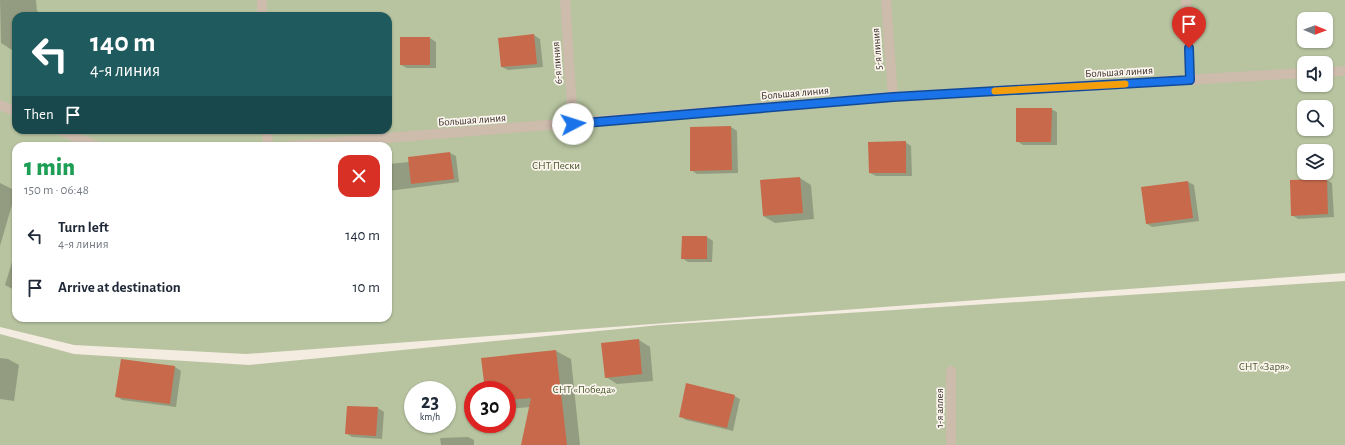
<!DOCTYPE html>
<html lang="en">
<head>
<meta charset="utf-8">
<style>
  body { margin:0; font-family:"Alegreya Sans",sans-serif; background:#f2f2f3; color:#1f2937; height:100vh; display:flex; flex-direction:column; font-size:15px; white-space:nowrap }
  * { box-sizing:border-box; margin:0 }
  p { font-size:13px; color:#747a83 }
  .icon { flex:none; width:22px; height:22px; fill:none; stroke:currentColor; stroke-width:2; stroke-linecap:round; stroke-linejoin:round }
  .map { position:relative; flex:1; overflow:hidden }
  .sheet { position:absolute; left:12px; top:142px; width:380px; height:180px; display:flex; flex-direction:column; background:#fff; border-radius:12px; box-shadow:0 1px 3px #0004 }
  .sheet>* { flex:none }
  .top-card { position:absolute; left:12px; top:12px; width:380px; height:122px; border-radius:12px; box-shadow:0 1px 3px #0004; background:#1f5a5e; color:#fff; overflow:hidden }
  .needle { width:26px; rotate:91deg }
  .fabs { position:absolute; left:1297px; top:12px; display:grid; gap:8px }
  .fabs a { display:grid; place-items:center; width:36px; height:36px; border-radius:8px; background:#fff; box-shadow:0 1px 3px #0004; font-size:20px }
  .speed { position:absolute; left:404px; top:381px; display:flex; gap:8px; font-size:20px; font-weight:700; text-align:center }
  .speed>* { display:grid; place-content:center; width:52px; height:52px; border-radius:50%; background:#fff; box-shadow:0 1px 3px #0004; line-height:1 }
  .speed small { font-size:10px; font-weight:400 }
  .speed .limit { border:6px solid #d22; background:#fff; color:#111 }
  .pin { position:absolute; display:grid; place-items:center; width:34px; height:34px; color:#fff; margin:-41px -17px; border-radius:50% 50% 50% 0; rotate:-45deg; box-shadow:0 0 4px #0007 }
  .pin .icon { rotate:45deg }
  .me { position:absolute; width:44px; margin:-22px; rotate:85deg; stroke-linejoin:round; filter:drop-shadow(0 0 3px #0008) }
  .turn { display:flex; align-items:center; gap:14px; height:84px; padding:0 12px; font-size:18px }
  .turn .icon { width:52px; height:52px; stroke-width:2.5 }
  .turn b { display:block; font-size:28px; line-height:34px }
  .then { display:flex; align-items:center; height:38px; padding:0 12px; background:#0003; gap:8px; font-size:15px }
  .round { display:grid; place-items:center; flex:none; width:42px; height:42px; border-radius:12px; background:#f2f2f3 }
  .headline { display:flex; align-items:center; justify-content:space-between; height:68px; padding:0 12px }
  h1 { font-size:24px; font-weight:800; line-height:30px; color:#1e9e55 }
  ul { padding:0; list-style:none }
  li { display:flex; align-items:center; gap:12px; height:52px; padding:0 12px }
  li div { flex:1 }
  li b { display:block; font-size:15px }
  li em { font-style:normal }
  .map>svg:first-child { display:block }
</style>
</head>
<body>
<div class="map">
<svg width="1345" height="445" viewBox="0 0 1345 445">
  <rect width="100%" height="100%" fill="#f4ebe1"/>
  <g fill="#b8c4a0" fill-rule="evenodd">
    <path d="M0 0H1345V273L246 354 74 345 0 327ZM16 16H388V130H16ZM1304 19H1326V41H1304ZM1304 63H1326V85H1304ZM1304 107H1326V129H1304ZM16 146H388V318H16ZM1304 151H1326V173H1304Z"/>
    <path d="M1345 281V445H0V334L74 354 249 365 660 325ZM413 390H447V424H413ZM473 390H507V424H473Z"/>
  </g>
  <g fill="#0003">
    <path d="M0 0H36L37 11 45 16H16V50H12L1 43Z"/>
    <path d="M534 35 540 39 543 67 508 70 502 67Z"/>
    <path d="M401 38H430L436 42V68H407L401 65Z"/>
    <path d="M1051 109 1057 112V145H1023L1017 141Z"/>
    <path d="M731 127 737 131 738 173 697 174 691 170V128Z"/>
    <path d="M905 142 911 146 912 176H876L870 173Z"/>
    <path d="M450 153 456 156 459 182 388 191V164L409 162Z"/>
    <path d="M800 178 811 185 814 219 775 223 763 216Z"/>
    <path d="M1326 180 1332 183 1334 217 1298 219 1292 215Z"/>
    <path d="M1188 182 1194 185 1199 221 1152 227 1146 223Z"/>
    <path d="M0 183 16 191 0 246Z"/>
    <path d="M707 237 713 241 712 262H688L682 258Z"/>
    <path d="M12 262 16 263V291L5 285Z"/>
    <path d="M639 340 650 347 653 381 617 384 606 377Z"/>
    <path d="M556 351 571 359 580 445H522L530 407 507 409V390H486L482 359Z"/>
    <path d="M0 358 8 359 19 365 14 401 0 399Z"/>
    <path d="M122 360 175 367 181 371 176 407 122 400 116 396Z"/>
    <path d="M734 396 740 399 733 431 686 420 680 416Z"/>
    <path d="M378 408 384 412 382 439 352 437 346 433Z"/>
    <path d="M468 437 474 440V445H441L440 438Z"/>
  </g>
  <g fill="#c8694b">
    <path d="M534 34 537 64 501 67 498 38Z"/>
    <rect x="400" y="37" width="30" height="28"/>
    <path d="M1016 108H1052L1051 142H1016Z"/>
    <path d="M731 126 732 170 690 171V127Z"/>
    <path d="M906 141V173H869L868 142Z"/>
    <path d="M450 152 454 179 411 184 408 157Z"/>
    <path d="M800 177 803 213 763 216 760 180Z"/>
    <path d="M1327 179 1328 214 1291 216 1290 180Z"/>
    <path d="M1188 181 1193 218 1146 224 1141 187Z"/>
    <path d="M682 236H707V259H681Z"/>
    <path d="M639 339 642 374 605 378 601 343Z"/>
    <path d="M556 350 567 445H521L531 398 507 400V390H485L481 358Z"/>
    <path d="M121 359 175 366 170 404 115 397Z"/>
    <path d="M686 383 735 395 727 428 679 417Z"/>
    <path d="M347 406 378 407 376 436 345 434Z"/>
  </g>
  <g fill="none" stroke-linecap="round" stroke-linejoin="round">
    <g stroke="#cdbbac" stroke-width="10">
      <path d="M262 0V16"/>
      <path d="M565 0 573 124"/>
      <path d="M886 0 893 97"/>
      <path d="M1186 0 1190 80"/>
      <path d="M1326 72 1345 71"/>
      <path d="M0 105 16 112"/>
      <path d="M59 130 97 146"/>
      <path d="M267 130 268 146"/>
      <path d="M289 146 893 97 1304 73"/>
      <path d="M951 445V371"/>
    </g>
  </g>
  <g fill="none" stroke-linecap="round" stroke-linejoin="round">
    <defs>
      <path id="route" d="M573 124 893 97 1190 80 1189 48"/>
    </defs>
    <use href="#route" stroke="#114b97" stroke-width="10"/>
    <use href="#route" stroke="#1a73e8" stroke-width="7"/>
    <path stroke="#f59e0b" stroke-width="7" d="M995 91 1125 84"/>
  </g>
  <g text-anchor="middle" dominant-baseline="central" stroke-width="3.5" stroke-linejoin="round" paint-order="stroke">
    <g font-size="11" fill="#3b302b" stroke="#fbf5ee">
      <text transform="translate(877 49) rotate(-94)">5-я линия</text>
      <text transform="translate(557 63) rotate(-94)">6-я линия</text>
      <text transform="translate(1119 72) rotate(-3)">Большая линия</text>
      <text transform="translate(795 93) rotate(-5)">Большая линия</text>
      <text transform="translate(472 120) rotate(-4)">Большая линия</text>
      <text transform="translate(939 408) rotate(-90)">1-я аллея</text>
    </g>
    <g font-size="11" fill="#4a5a2e" stroke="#fbf5ee">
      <text x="556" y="165">СНТ Пески</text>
      <text x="1264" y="366">СНТ «Заря»</text>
      <text x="584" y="389">СНТ «Победа»</text>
    </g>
  </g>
</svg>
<div class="fabs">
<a><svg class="needle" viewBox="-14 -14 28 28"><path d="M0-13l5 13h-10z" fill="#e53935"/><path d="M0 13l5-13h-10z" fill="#747a83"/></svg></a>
<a><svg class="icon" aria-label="sound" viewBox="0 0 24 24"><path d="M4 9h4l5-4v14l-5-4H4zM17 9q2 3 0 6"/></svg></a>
<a><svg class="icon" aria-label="search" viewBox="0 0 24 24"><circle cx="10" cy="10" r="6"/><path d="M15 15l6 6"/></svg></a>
<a><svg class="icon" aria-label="layers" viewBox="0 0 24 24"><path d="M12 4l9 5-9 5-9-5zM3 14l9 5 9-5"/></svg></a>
</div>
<div class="speed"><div>23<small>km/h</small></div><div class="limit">30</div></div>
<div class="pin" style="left:1189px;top:48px;background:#d93025"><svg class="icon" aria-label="arrive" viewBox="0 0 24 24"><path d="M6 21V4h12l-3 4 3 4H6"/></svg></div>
<svg class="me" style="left:573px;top:124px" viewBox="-20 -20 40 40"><circle r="19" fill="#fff"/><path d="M0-13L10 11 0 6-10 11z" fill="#1a73e8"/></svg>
<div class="top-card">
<div class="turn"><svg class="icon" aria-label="left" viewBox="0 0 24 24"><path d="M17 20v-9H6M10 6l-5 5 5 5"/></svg><div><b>140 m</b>4-я линия</div></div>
<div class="then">Then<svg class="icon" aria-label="arrive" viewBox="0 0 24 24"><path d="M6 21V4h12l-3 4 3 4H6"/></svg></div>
</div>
<section class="sheet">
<div class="headline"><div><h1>1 min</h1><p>150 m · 06:48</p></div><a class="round" style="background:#d93025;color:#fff"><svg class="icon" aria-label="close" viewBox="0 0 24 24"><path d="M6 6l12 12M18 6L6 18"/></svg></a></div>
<ul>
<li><svg class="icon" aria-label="left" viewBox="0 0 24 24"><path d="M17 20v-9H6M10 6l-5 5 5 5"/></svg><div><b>Turn left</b><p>4-я линия</p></div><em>140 m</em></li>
<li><svg class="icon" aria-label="arrive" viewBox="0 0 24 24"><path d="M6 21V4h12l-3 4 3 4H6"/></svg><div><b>Arrive at destination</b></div><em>10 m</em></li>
</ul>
</section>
</div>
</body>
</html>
